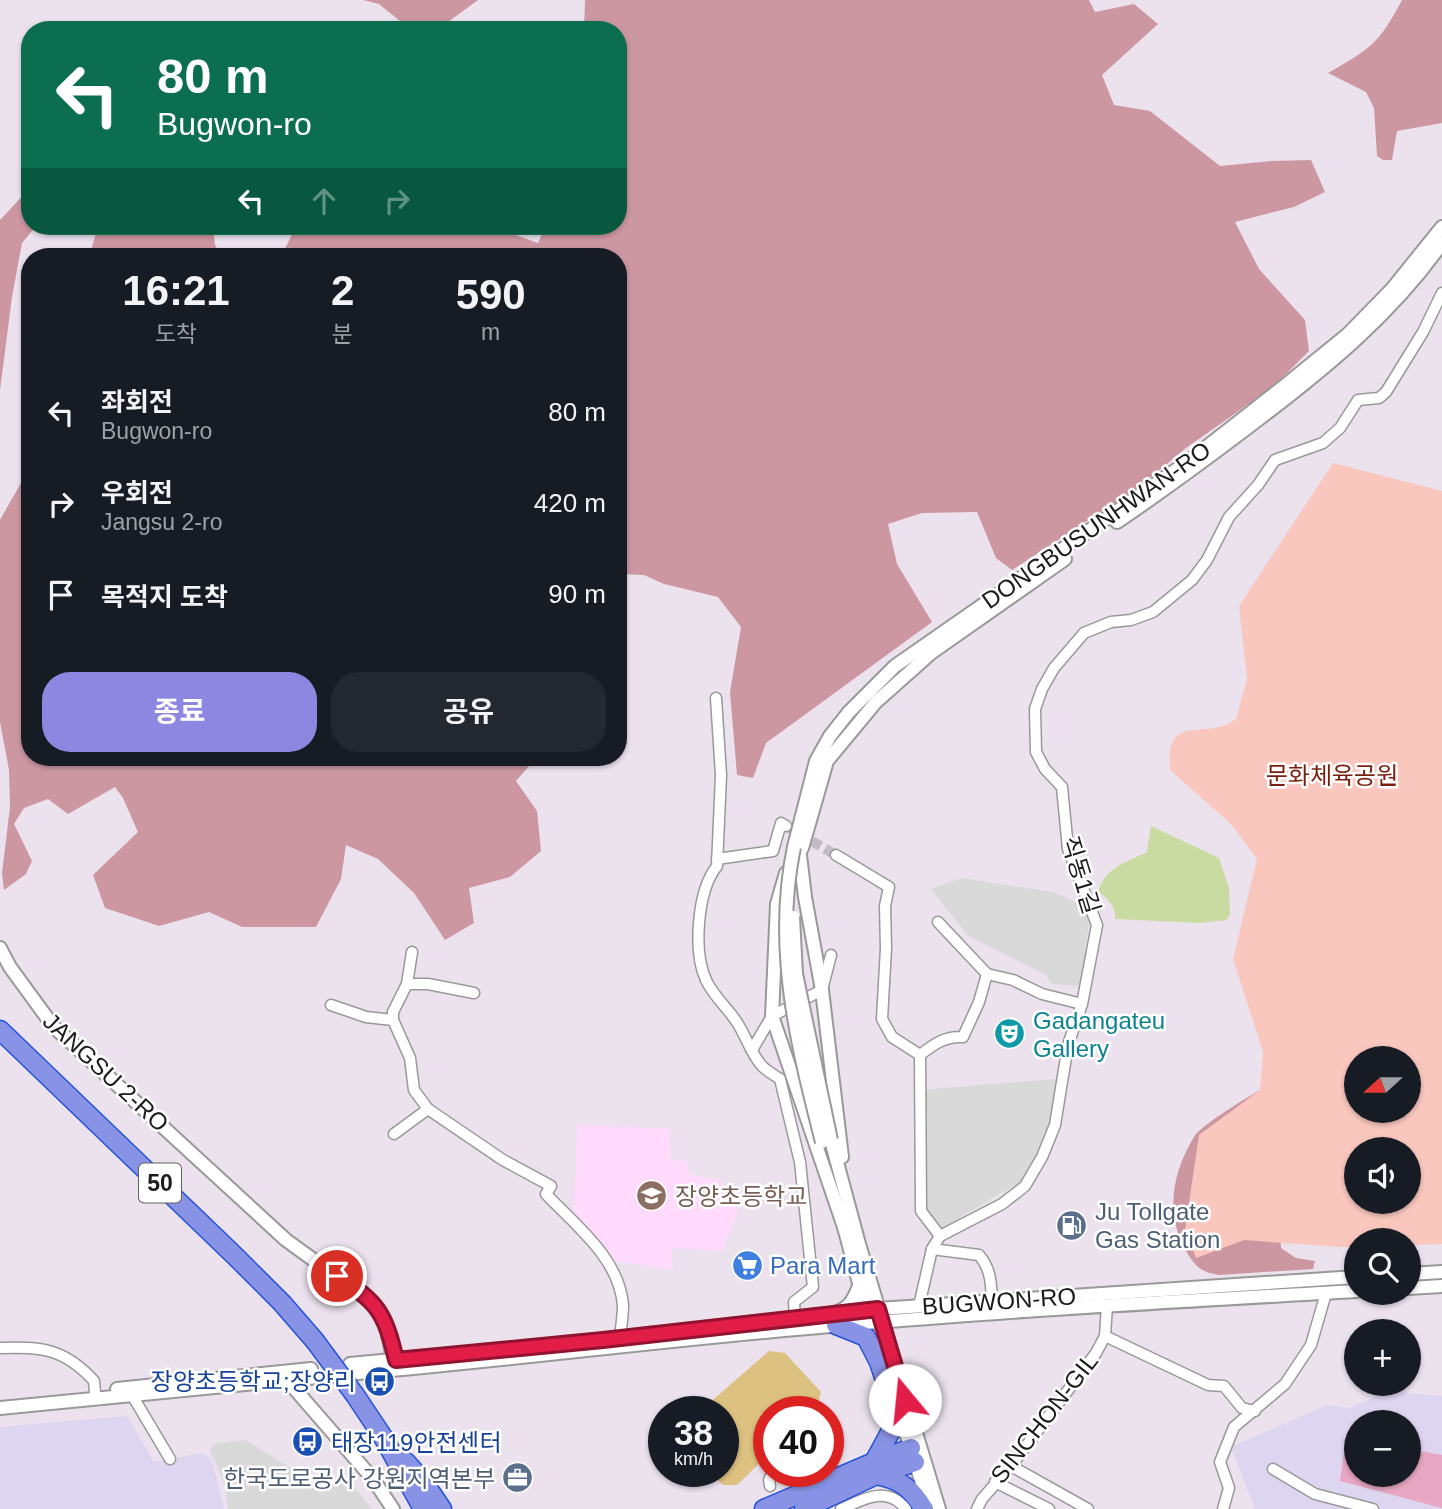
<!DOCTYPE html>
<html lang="ko">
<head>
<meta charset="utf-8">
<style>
  body { margin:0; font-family:Arial,"Noto Sans KR",sans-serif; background:#242831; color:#f1f3f6; height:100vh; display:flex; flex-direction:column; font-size:26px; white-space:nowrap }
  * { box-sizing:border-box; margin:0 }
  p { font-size:23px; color:#9ea1a6 }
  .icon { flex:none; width:38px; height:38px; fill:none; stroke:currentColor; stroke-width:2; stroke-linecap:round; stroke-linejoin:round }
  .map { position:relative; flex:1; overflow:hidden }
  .details { position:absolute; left:21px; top:248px; width:606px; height:518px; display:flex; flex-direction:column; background:#171b24; border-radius:28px; box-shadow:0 2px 5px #0004 }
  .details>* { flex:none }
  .hud { position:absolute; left:21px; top:21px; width:606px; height:214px; border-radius:28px; box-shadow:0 2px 5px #0004; background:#0b6e4f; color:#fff; overflow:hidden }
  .needle { width:46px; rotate:249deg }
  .buttons { position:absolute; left:1344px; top:1046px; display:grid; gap:14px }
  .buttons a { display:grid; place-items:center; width:77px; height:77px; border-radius:50%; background:#171b24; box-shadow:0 2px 5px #0004; font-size:35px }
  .speed { position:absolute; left:648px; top:1396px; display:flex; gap:14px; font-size:35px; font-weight:700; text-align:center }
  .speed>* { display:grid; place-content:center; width:91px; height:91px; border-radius:50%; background:#171b24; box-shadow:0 2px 5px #0004; line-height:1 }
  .speed small { font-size:18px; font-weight:400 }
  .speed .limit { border:10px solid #d22; background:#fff; color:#111 }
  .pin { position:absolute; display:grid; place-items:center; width:60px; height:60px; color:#fff; margin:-30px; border:4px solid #fff; border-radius:50%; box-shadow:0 2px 7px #0007 }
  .me { position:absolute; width:77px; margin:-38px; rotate:343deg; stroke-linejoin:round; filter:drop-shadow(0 0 5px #0008) }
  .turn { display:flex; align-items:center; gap:24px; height:147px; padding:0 21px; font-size:32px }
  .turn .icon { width:91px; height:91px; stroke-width:2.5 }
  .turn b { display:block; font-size:49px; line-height:60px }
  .lanes { display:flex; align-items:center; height:66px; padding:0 21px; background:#0003; justify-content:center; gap:35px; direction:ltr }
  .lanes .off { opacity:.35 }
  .eta { display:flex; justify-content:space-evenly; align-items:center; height:119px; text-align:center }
  .eta b { font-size:42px; font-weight:700; line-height:49px }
  .action { display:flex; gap:14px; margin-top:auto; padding:14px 21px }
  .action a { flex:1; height:80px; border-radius:28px; background:#8d87e1; color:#fff; font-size:28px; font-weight:700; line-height:80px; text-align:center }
  .action a+a { background:#242831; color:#f1f3f6 }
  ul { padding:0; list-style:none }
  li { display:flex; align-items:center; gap:21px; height:91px; padding:0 21px }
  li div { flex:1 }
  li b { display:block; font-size:26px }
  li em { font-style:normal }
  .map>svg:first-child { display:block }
</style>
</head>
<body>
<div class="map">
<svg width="1442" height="1509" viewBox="0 0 1442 1509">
  <rect width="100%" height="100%" fill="#ebe2ee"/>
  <g fill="#d9d9da">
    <path d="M961 878 1053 892 1083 905 1089 922 1081 986 1052 984 1046 975 968 936 931 889Z"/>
    <path d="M1056 1079 1055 1104 1045 1144 1023 1180 939 1230 924 1208 921 1090Z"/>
    <path d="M245 1440 298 1472 355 1488 372 1509H228L225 1485 210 1450 213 1444Z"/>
  </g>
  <path fill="#ffdafc" d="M577 1125 669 1129 671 1160 686 1161 690 1175 721 1180 738 1212 722 1251 672 1248 673 1270 615 1261 574 1219Z"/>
  <g fill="#ded5f0" fill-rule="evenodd">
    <path d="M1393 1389H1402L1408 1393 1442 1396V1509H1255L1231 1447 1327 1405 1349 1408ZM1356 1423H1409V1475H1356Z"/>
    <path d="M127 1416 154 1462 202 1453 212 1460 224 1509H0V1427Z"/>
  </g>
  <path fill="#e8a7c2" d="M1346 1438 1356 1440V1475H1409V1449L1442 1455V1508L1340 1481Z"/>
  <g fill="#cd97a2">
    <path d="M363 0H478L437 30H411L379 4Z"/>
    <path d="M585 0H1089L1095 12 1134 4 1158 24 1102 75 1114 105 1150 111 1220 166 1271 161 1311 160 1325 192 1294 207 1235 222 1259 269 1305 320 1309 351 1274 386 1186 448 1139 487 1012 570 996 558 977 512 922 513 888 524 897 564 932 622 766 743 753 778 737 775 730 692 741 627 718 597 664 584 644 575 620 574 618 577V257H281L296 226H435L448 228 489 226 538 243 546 226H618V30H584Z"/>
    <path d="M1402 0H1442V123L1397 131 1392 160H1383L1377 156 1374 108 1366 92 1328 73C1370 49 1379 44 1402 0Z"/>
    <path d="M30 188V226H36L22 243 12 297 0 390V220Z"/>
    <path d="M98 226H213L215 245 222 257H89Z"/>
    <path d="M30 467V758H536L516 781 537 811 541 851 510 877 469 888 474 923 445 940 414 893 378 859 346 845 341 879 316 927H242L209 912 159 926 105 908 93 875 138 832 123 798 115 787 68 814 48 799 24 808 14 824 32 861 26 874 4 890 2 873 10 807 9 770 0 722V520Z"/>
    <path d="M1270 1085 1281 1248 1296 1258 1315 1261 1313 1269 1219 1275C1200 1272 1195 1266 1186 1251 1165 1214 1172 1173 1194 1137 1201 1125 1255 1092 1270 1085Z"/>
  </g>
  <path fill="#f9c7be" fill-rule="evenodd" d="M1333 463 1442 491V1244L1409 1245V1241H1356V1247H1341L1244 1240 1196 1258 1185 1230 1199 1135 1260 1090 1263 1052 1233 959 1257 859 1231 824 1170 770C1165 710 1205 742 1236 719L1247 679 1239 606ZM1356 1059H1409V1111H1356ZM1356 1150H1409V1202H1356Z"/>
  <path fill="#ddc180" d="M769 1351 785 1353 821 1392 817 1408 813 1412H768V1455L737 1485H723L709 1472H723V1412H699Z"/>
  <path fill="#cadba2" d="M1151 826 1219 858 1229 888 1230 915 1226 920 1200 923 1115 919C1117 907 1107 898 1098 891 1108 865 1124 864 1147 852Z"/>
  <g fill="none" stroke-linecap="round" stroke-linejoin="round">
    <path stroke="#c2bac4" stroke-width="10" stroke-dasharray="10 5" stroke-linecap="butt" d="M786 826 836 855"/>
    <defs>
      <g id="minor">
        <path d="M716 698 721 775 717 866C697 891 693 952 706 980 713 996 729 1009 738 1024 746 1037 752 1055 762 1066 767 1071 774 1075 780 1079L800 1162 813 1287 794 1302 795 1318"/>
        <path d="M836 855 889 887 885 906 886 948 882 1019 892 1037 920 1055 921 1211 940 1236"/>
        <path d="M717 859 773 851 781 823 786 826"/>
        <path d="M938 922 987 974 1013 980 1042 994 1082 1004"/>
        <path d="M412 952 407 984 393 1012V1020L410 1058 414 1090 428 1109 503 1160 551 1186 546 1194C576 1226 619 1258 623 1305 623 1316 621 1327 620 1338"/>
        <path d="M407 984H428L474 993"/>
        <path d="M331 1005 366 1017 393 1020"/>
        <path d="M752 1050 772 1016 822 990 831 955"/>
        <path d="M920 1055C934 1044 945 1036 963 1037L979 1002 987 974"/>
        <path d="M394 1134 428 1109"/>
        <path d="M932 1249 979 1255C991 1269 991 1283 992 1301"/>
        <path d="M919 1306 932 1249 940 1236 1002 1204 1025 1186 1042 1157 1055 1125 1068 1045 1082 1004 1097 925 1068 849 1062 787 1045 769 1036 752 1035 709 1042 689 1054 668 1084 633 1111 622 1131 620 1153 612 1192 580 1207 560 1229 517 1258 485 1275 460 1323 443 1340 428 1358 400 1379 398 1386 392 1423 332 1442 293"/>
        <path d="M1105 1336 1208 1385 1224 1386 1242 1408 1255 1411"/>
        <path d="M0 1348C42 1347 64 1348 94 1381L95 1392"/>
        <path d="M132 1395 170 1459"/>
        <path d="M822 1412H823"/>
        <path d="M1011 1466 1088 1509"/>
        <path d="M1273 1469 1315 1494 1373 1509"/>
        <path d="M995 1482 1049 1509"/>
        <path d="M770 1486 769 1480 773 1472"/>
        <path d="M841 1509C864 1499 887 1485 906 1509"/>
        <path d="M977 1509 982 1499 1011 1466 1096 1353 1105 1336 1107 1305"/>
        <path d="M1223 1509 1229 1488 1220 1462 1234 1427 1285 1384 1311 1345 1326 1293"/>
      </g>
      <g id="tertiary">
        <path d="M1117 522C1166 489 1213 454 1259 419 1327 367 1393 313 1442 243"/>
        <path d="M794 847 816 761 830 736 849 712 895 666 1186 463 1283 387 1347 335 1392 289 1442 227"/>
        <path d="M802 848 827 761 876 702 931 653 1065 559"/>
        <path d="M800 855 805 897 822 990 842 1157"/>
        <path d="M786 873 777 904 772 1016 846 1233"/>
        <path d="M0 948 10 967 53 1026 286 1240 373 1303 385 1321 395 1367"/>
        <path d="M831 1140 859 1244 939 1509"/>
        <path d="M844 1227 868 1317"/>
        <path d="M1409 1274 1442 1272"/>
        <path d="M1409 1288 1442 1286"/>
        <path d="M837 1312C851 1307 854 1298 860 1284"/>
        <path d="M350 1364 603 1340 878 1309 1356 1277"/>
        <path d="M358 1373C520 1359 681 1338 843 1325 1014 1310 1185 1301 1356 1291"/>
        <path d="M287 1380 373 1479 393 1509"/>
        <path d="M117 1389 311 1369"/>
        <path d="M897 1404 930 1509"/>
        <path d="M0 1408 318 1377"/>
      </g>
      <g id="motorway">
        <path d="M0 1030 235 1256 282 1303 315 1341"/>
        <path d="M836 1325 866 1337 879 1362 891 1398 893 1427 874 1462"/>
        <path d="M355 1395 383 1437 423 1509"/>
        <path d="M406 1462 423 1481 442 1509"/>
        <path d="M876 1475C901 1480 910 1487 924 1509"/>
        <path d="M764 1509 874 1462 911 1448"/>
        <path d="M804 1509 876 1475 915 1462"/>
      </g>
    </defs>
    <use href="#minor" stroke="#999" stroke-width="13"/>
    <use href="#tertiary" stroke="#999" stroke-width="16"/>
    <use href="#motorway" stroke="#2553d6" stroke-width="21"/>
    <use href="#minor" stroke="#fff" stroke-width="10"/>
    <use href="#tertiary" stroke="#fff" stroke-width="12"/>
    <use href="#motorway" stroke="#8993e5" stroke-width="18"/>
    <defs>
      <g id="tertiary-bridge">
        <path d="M794 847C773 948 797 1044 822 1142"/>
        <path d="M793 917 796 974 831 1140"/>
      </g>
      <path id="motorway-bridge" d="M315 1341 355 1395"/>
    </defs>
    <use href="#tertiary-bridge" stroke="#999" stroke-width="16" stroke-linecap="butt"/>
    <use href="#motorway-bridge" stroke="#2553d6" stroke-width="21" stroke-linecap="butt"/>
    <use href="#tertiary-bridge" stroke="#fff" stroke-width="12"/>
    <use href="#motorway-bridge" stroke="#8993e5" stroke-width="18"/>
  </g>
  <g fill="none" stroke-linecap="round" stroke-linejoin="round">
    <defs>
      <path id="route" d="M337 1276C378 1302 385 1313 396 1360L603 1340 878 1309 905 1400"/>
    </defs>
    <use href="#route" stroke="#92132f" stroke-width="18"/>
    <use href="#route" stroke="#e11d48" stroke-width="12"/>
  </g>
  <defs>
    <symbol id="theatre-disc" viewBox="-11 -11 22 22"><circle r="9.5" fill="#0f9aa8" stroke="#fff"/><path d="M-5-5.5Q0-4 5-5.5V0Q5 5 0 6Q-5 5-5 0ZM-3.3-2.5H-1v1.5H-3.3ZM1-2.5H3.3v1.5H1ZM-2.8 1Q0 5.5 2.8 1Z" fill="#fff"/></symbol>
    <symbol id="school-disc" viewBox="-11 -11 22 22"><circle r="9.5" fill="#8d6e63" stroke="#fff"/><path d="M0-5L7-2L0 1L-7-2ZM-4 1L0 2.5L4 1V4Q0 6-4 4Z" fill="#fff"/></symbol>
    <symbol id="fuel-disc" viewBox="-11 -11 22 22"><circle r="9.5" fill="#5c6f8a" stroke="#fff"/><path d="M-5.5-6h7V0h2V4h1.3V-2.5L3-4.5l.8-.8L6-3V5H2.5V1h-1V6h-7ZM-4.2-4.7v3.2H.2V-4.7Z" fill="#fff"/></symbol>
    <symbol id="supermarket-disc" viewBox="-11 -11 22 22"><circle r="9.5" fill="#3f7fe0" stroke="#fff"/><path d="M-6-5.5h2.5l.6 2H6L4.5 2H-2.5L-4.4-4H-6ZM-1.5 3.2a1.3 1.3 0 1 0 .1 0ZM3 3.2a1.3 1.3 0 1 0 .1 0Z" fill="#fff"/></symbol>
    <symbol id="bus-disc" viewBox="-11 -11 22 22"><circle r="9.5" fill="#1a4fb4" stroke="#fff"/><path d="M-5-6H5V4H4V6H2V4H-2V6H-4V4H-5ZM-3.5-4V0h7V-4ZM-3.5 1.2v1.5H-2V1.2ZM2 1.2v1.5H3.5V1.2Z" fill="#fff"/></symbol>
    <symbol id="office-disc" viewBox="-11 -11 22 22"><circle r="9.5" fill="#5c6f8a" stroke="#fff"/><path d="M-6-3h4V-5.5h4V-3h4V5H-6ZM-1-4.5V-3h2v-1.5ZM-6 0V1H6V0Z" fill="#fff"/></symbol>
  </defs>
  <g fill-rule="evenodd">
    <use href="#theatre-disc" x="992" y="1016" width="35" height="35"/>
    <use href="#school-disc" x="634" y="1178" width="35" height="35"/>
    <use href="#fuel-disc" x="1054" y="1208" width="35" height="35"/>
    <use href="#supermarket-disc" x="730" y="1248" width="35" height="35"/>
    <use href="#bus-disc" x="362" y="1364" width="35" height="35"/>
    <use href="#bus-disc" x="290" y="1424" width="35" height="35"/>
    <use href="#office-disc" x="500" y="1460" width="35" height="35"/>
  </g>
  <g text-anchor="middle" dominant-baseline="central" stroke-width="5" stroke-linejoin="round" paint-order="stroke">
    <rect fill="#fff" stroke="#606060" stroke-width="2" x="139" y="1163.5" width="42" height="39" rx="5"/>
    <g font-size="23" font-weight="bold" fill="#1c1c1c">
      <text x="160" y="1183">50</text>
    </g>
    <g font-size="24" fill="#1c1c1c" stroke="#fff">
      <text transform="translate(1096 525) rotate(-35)">DONGBUSUNHWAN-RO</text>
      <text transform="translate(1081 875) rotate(73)">직동1길</text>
      <text transform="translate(106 1072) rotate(43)">JANGSU 2-RO</text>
      <text transform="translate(999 1301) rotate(-4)">BUGWON-RO</text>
      <text transform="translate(1044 1418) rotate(-52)">SINCHON-GIL</text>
    </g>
    <g font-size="24" fill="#791e0c" stroke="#fff">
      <text x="1332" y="775">문화체육공원</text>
    </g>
    <g font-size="24" fill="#0d838f" stroke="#fff" text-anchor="start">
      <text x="1033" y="1020">Gadangateu<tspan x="1033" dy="28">Gallery</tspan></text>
    </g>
    <g font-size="24" fill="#785e54" stroke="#fff" text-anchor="start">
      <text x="675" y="1196">장양초등학교</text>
    </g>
    <g font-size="24" fill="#4e5e75" stroke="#fff" text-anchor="start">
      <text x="1095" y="1211">Ju Tollgate<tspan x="1095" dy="28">Gas Station</tspan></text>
      <text x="495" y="1478" text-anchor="end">한국도로공사 강원지역본부</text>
    </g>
    <g font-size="24" fill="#366cbe" stroke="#fff" text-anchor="start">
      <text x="770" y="1265">Para Mart</text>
    </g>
    <g font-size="24" fill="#164399" stroke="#fff" text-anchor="end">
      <text x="356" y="1381">장양초등학교;장양리</text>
      <text x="331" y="1442" text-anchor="start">태장119안전센터</text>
    </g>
  </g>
</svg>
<div class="buttons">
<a><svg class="needle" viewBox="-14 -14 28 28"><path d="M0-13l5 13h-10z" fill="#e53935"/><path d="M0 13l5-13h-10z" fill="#9ea1a6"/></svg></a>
<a><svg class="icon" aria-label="sound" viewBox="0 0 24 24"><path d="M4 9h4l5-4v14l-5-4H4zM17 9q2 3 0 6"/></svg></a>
<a><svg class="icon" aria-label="search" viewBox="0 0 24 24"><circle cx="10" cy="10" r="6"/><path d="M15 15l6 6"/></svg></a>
<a>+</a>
<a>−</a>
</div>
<div class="speed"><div>38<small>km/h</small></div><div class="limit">40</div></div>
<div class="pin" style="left:337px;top:1276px;background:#d93025"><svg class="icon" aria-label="arrive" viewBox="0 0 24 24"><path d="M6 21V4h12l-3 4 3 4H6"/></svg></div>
<svg class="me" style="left:905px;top:1400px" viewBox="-20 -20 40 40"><circle r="19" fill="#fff"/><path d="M0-13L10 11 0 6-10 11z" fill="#e11d48"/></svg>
<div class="hud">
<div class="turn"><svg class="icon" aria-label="left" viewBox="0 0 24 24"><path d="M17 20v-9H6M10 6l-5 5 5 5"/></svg><div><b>80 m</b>Bugwon-ro</div></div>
<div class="lanes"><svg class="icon" aria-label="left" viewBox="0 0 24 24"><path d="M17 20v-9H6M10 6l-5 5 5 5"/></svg><svg class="icon off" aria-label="ahead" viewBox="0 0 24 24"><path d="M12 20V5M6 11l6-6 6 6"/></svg><svg class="icon off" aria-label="right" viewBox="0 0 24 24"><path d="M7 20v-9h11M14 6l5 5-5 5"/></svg></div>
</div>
<section class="details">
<div class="eta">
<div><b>16:21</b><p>도착</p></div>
<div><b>2</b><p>분</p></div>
<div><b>590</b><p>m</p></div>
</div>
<ul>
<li><svg class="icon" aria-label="left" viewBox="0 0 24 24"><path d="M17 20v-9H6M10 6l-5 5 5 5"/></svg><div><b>좌회전</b><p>Bugwon-ro</p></div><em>80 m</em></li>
<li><svg class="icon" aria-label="right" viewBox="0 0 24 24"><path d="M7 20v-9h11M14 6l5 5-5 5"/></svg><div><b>우회전</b><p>Jangsu 2-ro</p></div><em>420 m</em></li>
<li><svg class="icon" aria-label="arrive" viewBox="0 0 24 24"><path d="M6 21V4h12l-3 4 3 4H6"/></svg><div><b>목적지 도착</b></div><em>90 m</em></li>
</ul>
<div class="action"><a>종료</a><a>공유</a></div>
</section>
</div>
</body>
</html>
